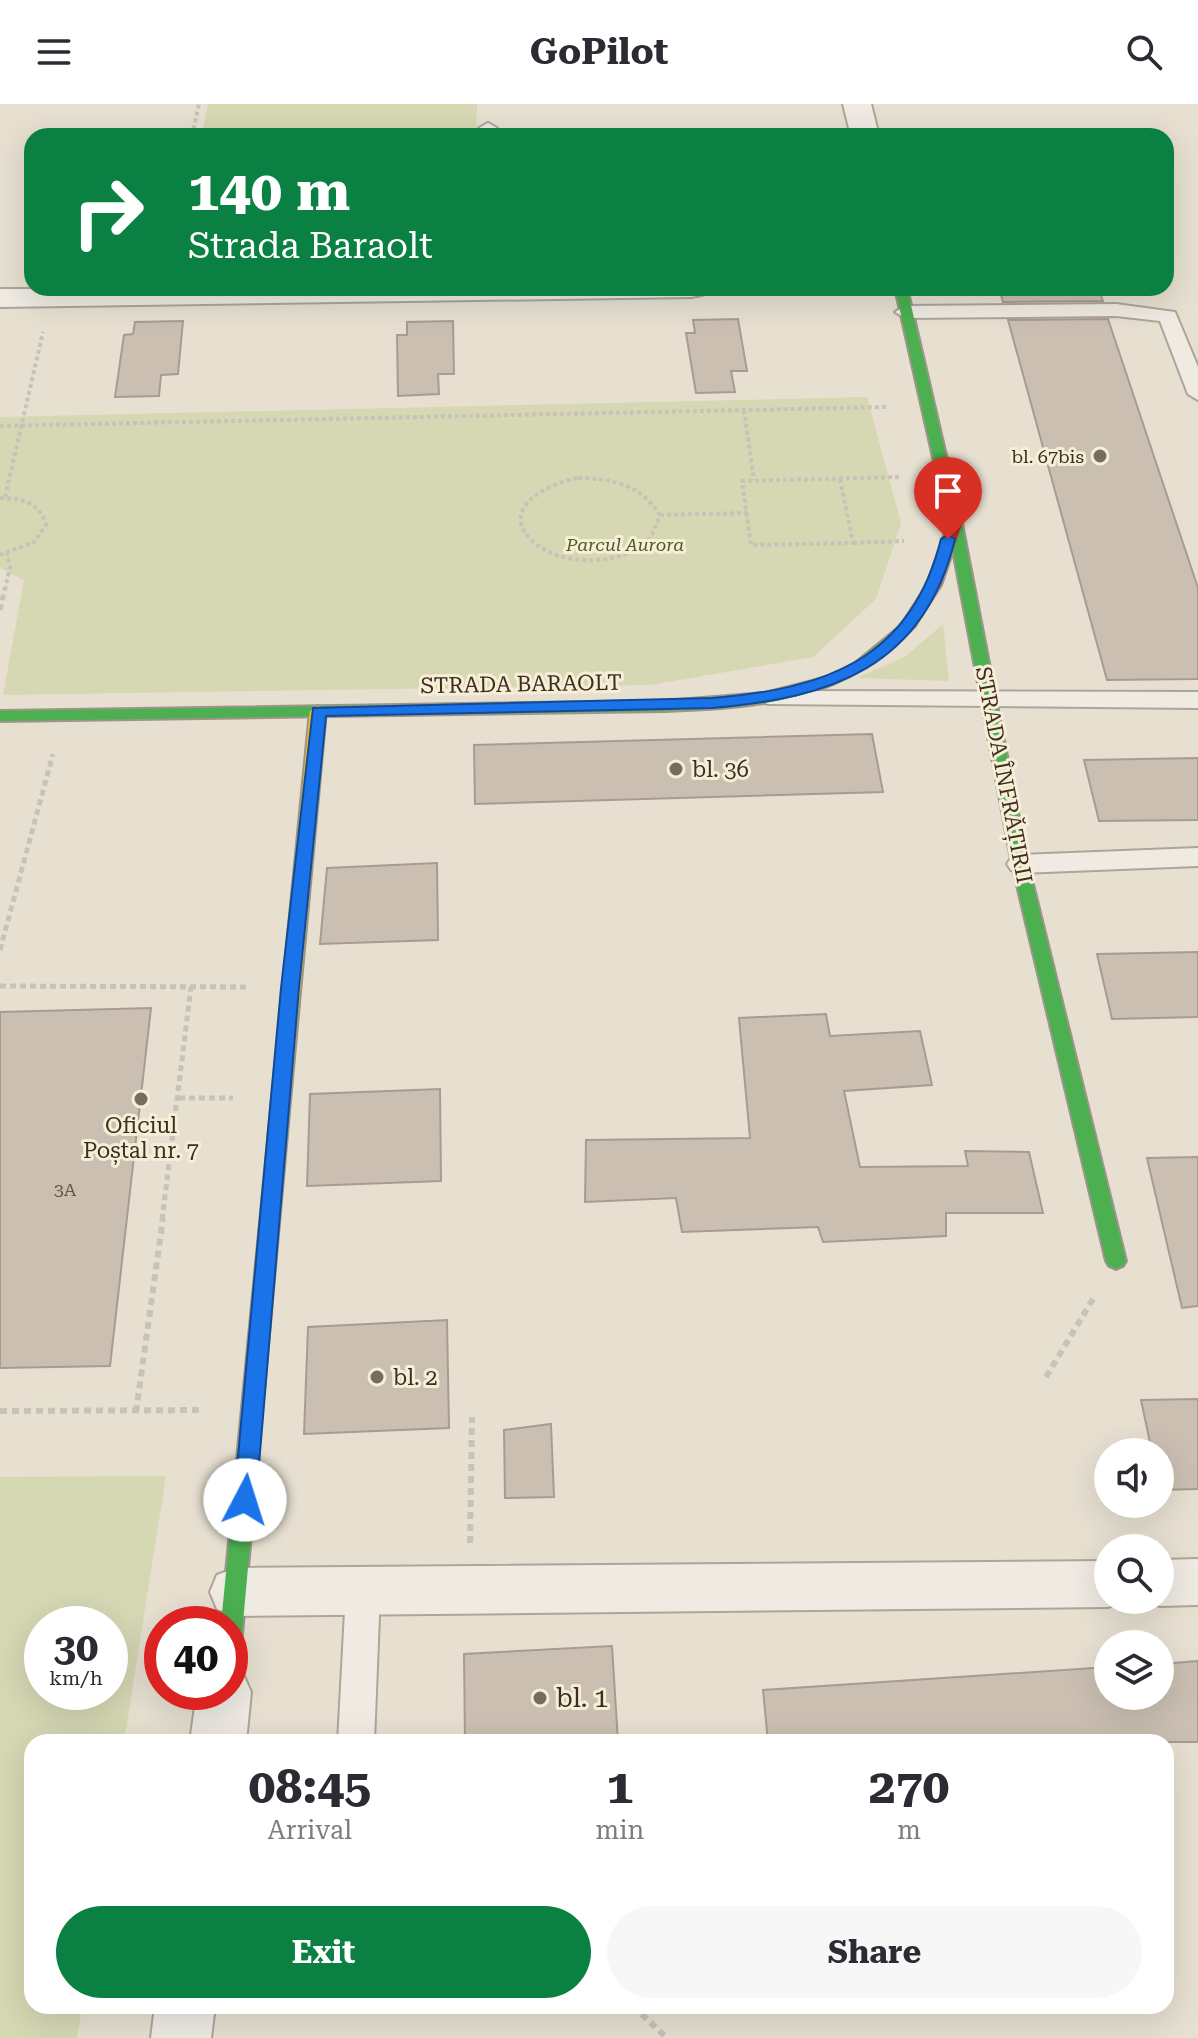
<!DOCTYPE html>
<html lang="en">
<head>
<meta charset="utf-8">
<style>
  body { margin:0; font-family:"Roboto Serif",serif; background:#f7f7f7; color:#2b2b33; height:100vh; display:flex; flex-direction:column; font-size:30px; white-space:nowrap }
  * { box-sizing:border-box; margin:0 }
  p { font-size:26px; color:#7c7c81 }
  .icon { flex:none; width:44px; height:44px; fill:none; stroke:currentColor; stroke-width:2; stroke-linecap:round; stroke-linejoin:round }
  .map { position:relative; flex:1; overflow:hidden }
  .drawer { position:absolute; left:24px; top:1630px; width:1150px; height:280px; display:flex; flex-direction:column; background:#fff; border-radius:24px; box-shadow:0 8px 32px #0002 }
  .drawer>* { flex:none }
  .banner { position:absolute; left:24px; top:24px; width:1150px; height:168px; border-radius:24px; box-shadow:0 8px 32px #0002; background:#0b8043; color:#fff; overflow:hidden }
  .tools { position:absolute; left:1094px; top:1334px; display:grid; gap:16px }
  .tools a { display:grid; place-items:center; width:80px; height:80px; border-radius:50%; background:#fff; box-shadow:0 8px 32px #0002; font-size:40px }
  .speed { position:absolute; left:24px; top:1502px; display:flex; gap:16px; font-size:40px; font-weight:700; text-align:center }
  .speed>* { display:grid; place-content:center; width:104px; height:104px; border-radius:50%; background:#fff; box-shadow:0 8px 32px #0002; line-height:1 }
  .speed small { font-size:20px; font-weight:400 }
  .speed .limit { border:12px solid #d22; background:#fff; color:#111 }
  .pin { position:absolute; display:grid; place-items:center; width:68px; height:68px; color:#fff; margin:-82px -34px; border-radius:50% 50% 50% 0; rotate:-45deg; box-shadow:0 0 8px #0007 }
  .pin .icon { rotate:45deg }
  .me { position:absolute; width:88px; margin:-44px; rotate:5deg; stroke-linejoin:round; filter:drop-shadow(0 0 6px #0008) }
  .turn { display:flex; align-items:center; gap:28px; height:168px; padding:0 32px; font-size:36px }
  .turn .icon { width:104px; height:104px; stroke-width:2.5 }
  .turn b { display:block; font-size:56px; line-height:68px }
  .eta { display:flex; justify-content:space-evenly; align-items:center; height:136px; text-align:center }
  .eta b { font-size:48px; font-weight:700; line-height:56px }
  .cta { display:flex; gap:16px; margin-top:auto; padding:16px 32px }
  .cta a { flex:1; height:92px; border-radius:48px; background:#0b8043; color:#fff; font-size:32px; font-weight:700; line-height:92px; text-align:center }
  .cta a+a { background:#f7f7f7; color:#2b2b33 }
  header { display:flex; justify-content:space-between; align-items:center; height:104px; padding:0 32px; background:#fff; font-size:36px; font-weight:700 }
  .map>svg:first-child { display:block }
</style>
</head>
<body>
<header><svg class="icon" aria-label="menu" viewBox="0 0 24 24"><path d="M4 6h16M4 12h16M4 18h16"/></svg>GoPilot<svg class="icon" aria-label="search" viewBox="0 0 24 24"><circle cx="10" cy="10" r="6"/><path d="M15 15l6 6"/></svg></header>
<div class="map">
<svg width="1198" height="1934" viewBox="0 0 1198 1934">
  <rect width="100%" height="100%" fill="#e7e0d1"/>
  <g fill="#d6d7b3" fill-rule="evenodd">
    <path d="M208 0H477L476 32H202Z"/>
    <path d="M867 293 901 419 876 495 813 553 650 581 3 591 24 476 0 464V313Z"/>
    <path d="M943 520 949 577 857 574 906 552Z"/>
    <path d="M166 1372 124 1638H32V1902H82L77 1934H0V1373ZM42 1520H110V1588H42Z"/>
  </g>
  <g fill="#cbbfb2" stroke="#a89c90" stroke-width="2">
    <path d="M999 184H1098L1103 197 1003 198Z"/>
    <path d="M738 215 747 267H731L735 288 696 289 686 229H695L693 216Z"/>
    <path d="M1108 215 1198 484V575L1107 576 1008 216Z"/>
    <path d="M183 217 178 270 161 271 159 292 115 293 124 231 133 230 135 218Z"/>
    <path d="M453 217 454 270H438L439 290 398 292 397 231H407V218Z"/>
    <path d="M872 630 883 688 475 700 474 641Z"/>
    <path d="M1198 654V716L1099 717 1084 656Z"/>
    <path d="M437 759 438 836 320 840 327 764Z"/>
    <path d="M1198 848V913L1112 915 1097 850Z"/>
    <path d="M151 904 110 1262 0 1264V908Z"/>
    <path d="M826 910 830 932 920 927 932 981 844 987 860 1063 968 1062 965 1047 1029 1048 1043 1109H946V1132L823 1138 818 1123 682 1128 676 1094 585 1098 586 1036 750 1034 739 914Z"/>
    <path d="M440 985 441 1077 307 1082 310 990Z"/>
    <path d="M1198 1053V1202L1182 1204 1147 1054Z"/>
    <path d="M447 1216 449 1324 304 1330 308 1223Z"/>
    <path d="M1198 1295V1385L1160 1386V1348H1152L1141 1296Z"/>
    <path d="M551 1320 554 1393 505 1394 504 1326Z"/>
    <path d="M612 1542 618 1638H465L464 1550Z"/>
    <path d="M1198 1557V1638H768L763 1586 1108 1563V1592H1160V1560Z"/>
  </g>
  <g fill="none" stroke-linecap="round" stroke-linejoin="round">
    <defs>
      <g id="lane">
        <path d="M488 19 497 24V32H479V24Z"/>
        <path d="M1116 200 1175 208 1198 263V296L1188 290 1160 217 1116 212 905 214 895 208 905 202Z"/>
        <path d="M775 587 1198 588V604L767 600 763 595 767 590Z"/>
        <path d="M1198 744V762L1020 769 1011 766 1007 760 1011 754 1020 751Z"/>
        <path d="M363 1473 375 1477 380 1488 374 1638H338L346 1488 351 1477Z"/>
      </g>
      <g id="street">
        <path d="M843 0H871L879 32H851Z"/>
        <path d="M706 184 702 191 691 193 0 203V185Z"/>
        <path d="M1198 1455V1501L1160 1502 1142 1496H1160V1456Z"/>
        <path d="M1108 1457V1496H1127L1108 1503 236 1512 217 1505 210 1488 217 1471 236 1464Z"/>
        <path d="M230 1565 243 1570 251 1588 246 1638H190L197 1588H230Z"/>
        <path d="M155 1902H215L211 1934H151Z"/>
      </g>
      <g id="fast">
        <path d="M895 184H907L962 420 1028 760 1126 1157 1123 1162 1116 1165 1109 1162 1106 1157 1012 760 948 420Z"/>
        <path d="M909 515 916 520 914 523C844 598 762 603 665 607L0 617V607L665 597 765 589 824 574 854 560Z"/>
        <path d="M283 968 292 975 241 1541 238 1548 230 1551V1520H221L274 975Z"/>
      </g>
      <path id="slow" d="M318 602 326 607 292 975 283 982 274 975 310 607Z"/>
      <path id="jam" d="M955 416 962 420 941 481 914 523H904L902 520 927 481 948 420Z"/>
    </defs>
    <use href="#lane" stroke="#ada599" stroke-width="4"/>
    <use href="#street" stroke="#ada599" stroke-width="4"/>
    <use href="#fast" stroke="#9c958a" stroke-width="4"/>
    <use href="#slow" stroke="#9c958a" stroke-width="4"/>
    <use href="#jam" stroke="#9c958a" stroke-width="4"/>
    <g stroke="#c8c2b9" stroke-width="4" stroke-dasharray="4 3" stroke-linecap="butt">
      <path d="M192 32 199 0"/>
      <path d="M744 306 754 376"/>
      <path d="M0 322 886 303"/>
      <path d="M578 374C613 375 640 380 660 411 656 421 654 430 646 438 620 462 563 462 536 440 494 406 548 379 578 374Z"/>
      <path d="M840 375 853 439 751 441 742 377 902 373"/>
      <path d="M5 393 43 228"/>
      <path d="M0 394C21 394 40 398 46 421L34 438 0 451"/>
      <path d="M660 411 747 409"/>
      <path d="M853 439 904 437"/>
      <path d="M5 486 10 463 7 450"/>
    </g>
    <g stroke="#c8c2b9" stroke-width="5" stroke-dasharray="6 4" stroke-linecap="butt">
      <path d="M0 506 5 484"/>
      <path d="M0 846 53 650"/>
      <path d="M0 882 247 883"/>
      <path d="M179 994H233"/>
      <path d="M162 1116 191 883"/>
    </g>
    <g stroke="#c8c2b9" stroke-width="6" stroke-dasharray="7 5" stroke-linecap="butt">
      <path d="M1046 1273 1093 1195"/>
      <path d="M0 1307 203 1306"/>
      <path d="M136 1308 163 1114"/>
      <path d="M470 1439 472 1313"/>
      <path d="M633 1902 667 1934"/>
    </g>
    <use href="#lane" fill="#efebe3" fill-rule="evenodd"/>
    <use href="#street" fill="#efebe3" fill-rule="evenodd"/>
    <use href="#fast" fill="#4caf50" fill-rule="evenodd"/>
    <use href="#slow" fill="#ffc107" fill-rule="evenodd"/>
    <use href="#jam" fill="#c62828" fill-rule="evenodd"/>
  </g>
  <path fill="#1a73e8" stroke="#114b97" stroke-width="2" d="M948 431 955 435C924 564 831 594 712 604L326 612 299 884 256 1396 253 1403 245 1406 237 1403 234 1396 281 884 313 604 712 594C825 585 911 556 941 435Z"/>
  <g fill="#786c5e" stroke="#f7eed8" stroke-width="3">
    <circle cx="1100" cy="352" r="8"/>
    <circle cx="676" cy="665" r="8"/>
    <circle cx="141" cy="995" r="8"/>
    <circle cx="377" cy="1273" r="8"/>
    <circle cx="540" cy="1594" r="8"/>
  </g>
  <g text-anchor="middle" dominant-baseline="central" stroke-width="6" stroke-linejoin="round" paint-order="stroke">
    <g font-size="18" fill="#3d2e20" stroke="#f7eed8" text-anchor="end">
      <text x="1084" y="352">bl. 67bis</text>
    </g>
    <g font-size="18" font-style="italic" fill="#4d5a26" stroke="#f7eed8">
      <text x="625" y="440">Parcul Aurora</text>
    </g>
    <g font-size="18" fill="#605244">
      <text x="65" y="1085">3A</text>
    </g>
    <g font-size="22" fill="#3d2e20" stroke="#f7eed8">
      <text transform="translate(521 580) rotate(-1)">STRADA BARAOLT</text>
      <text transform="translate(1004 671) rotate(79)">STRADA ÎNFRĂȚIRII</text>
    </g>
    <g font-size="22" fill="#3d2e20" stroke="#f7eed8" text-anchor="start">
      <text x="692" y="665">bl. 36</text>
      <text x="141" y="1021" text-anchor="middle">Oficiul<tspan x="141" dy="25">Poștal nr. 7</tspan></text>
      <text x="393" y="1273">bl. 2</text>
    </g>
    <g font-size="26" fill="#3d2e20" stroke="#f7eed8" text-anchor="start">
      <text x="556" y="1594">bl. 1</text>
    </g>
  </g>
</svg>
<div class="tools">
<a><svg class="icon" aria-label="sound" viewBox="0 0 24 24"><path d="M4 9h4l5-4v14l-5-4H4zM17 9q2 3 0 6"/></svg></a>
<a><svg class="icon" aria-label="search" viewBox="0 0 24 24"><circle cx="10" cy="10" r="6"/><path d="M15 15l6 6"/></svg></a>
<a><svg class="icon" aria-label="layers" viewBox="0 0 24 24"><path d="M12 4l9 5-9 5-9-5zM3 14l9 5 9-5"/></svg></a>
</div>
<div class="speed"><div>30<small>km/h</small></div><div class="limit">40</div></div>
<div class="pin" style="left:948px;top:435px;background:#d93025"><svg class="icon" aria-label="arrive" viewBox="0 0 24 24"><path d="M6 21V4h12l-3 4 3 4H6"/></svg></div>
<svg class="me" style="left:245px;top:1396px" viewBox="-20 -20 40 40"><circle r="19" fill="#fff"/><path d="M0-13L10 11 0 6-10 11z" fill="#1a73e8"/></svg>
<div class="banner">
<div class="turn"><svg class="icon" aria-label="right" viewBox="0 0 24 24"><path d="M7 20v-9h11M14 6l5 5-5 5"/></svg><div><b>140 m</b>Strada Baraolt</div></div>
</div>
<section class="drawer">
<div class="eta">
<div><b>08:45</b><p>Arrival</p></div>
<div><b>1</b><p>min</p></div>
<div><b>270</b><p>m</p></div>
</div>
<div class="cta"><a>Exit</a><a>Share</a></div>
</section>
</div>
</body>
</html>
